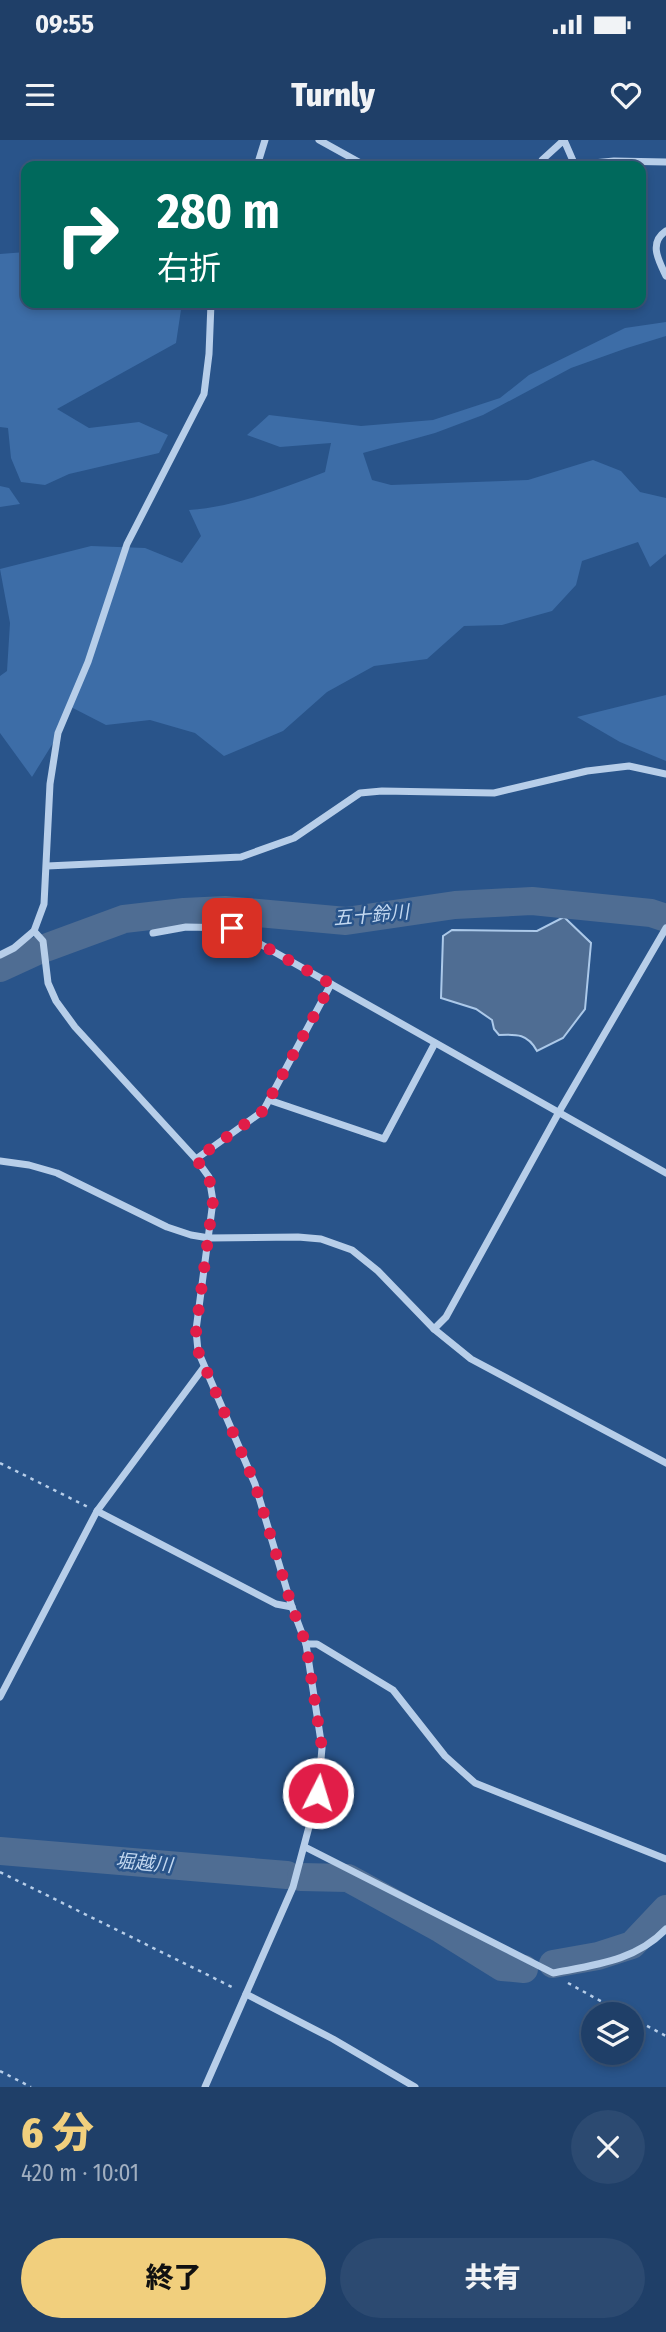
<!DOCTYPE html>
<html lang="ja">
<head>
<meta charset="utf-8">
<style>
  body { margin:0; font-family:"Fira Sans Condensed","Noto Sans JP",sans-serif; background:#2c4a71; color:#f1f3f6; height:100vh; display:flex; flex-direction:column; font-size:26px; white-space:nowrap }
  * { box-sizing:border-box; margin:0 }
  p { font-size:23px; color:#a1afc0 }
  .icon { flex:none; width:38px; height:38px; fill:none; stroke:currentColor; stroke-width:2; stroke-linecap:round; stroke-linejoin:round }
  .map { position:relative; height:1947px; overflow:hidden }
  .details { display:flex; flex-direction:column; background:#1f3f68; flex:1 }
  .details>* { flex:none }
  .guide { position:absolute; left:21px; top:21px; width:625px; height:147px; border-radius:14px; box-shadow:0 4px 10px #0003,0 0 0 2px #3c587c; background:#00695c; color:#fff; overflow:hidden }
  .tools { position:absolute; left:581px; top:1862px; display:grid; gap:14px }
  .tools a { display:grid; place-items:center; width:63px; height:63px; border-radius:50%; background:#1f3f68; box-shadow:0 4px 10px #0003,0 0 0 2px #3c587c; font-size:35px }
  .pin { position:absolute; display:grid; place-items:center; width:60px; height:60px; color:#fff; margin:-30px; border-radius:14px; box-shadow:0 4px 10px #0006 }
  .me { position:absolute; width:77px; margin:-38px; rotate:5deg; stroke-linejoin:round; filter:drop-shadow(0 0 5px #0008) }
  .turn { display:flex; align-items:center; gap:24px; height:147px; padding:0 21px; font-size:32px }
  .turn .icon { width:91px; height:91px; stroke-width:2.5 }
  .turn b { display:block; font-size:49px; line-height:60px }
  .round { display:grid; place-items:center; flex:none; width:74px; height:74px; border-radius:37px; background:#2c4a71 }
  .headline { display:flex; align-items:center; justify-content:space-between; height:119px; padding:0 21px }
  h1 { font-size:42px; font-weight:800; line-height:52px; color:#f1cf7d }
  .action { display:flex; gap:14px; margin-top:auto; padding:14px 21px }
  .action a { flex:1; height:80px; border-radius:42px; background:#f1cf7d; color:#111; font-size:28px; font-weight:800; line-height:80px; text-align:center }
  .action a+a { background:#2c4a71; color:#f1f3f6 }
  .status { display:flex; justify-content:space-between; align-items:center; height:49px; padding:0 35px; background:#1f3f68; direction:ltr }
  .status svg { height:19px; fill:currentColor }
  header { display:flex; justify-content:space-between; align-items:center; height:91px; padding:0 21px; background:#1f3f68; font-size:32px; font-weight:800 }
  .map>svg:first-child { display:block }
</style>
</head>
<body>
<div class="status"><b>09:55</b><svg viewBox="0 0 49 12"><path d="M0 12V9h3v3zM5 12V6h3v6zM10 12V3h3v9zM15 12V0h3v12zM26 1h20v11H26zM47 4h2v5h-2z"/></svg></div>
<header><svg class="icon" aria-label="menu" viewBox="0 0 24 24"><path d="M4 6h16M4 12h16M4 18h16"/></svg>Turnly<svg class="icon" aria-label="heart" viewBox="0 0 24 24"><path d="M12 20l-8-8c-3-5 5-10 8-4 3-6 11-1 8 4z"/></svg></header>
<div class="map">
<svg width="666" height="1947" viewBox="0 0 666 1947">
  <rect width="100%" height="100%" fill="#29548a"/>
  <g fill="#3d6da7">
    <path d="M26 112V163H182L176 203 57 269 89 288 139 282 168 295 159 313 69 334 45 345 21 342 11 318 8 288 0 287V114Z"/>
    <path d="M666 182V196L627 208 571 228 483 275 435 293 363 313 372 340 391 345 528 340 593 320 621 331 640 352 666 358V414L650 427 638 402 582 421 576 445 552 471 502 485 464 486 427 519 374 526 327 552 283 591 224 616 195 593 150 580 106 585 69 566 53 603 32 637 0 593V536L7 531 10 483 0 429 91 406 145 408 182 423 201 396 189 370C237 366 281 349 325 332L331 303 280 307 247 295 269 275 361 286 433 280 500 258 529 235 625 188Z"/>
    <path d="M0 346 9 348 20 364 0 367Z"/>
    <path d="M666 555V621L620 602 577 577Z"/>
  </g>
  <path fill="#4f6d93" stroke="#acc9e9" stroke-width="2" d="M564 777 591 803 585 869 563 898 537 911C528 894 517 894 499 895L494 889 492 880 476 869 441 858 443 796 452 790 537 791Z"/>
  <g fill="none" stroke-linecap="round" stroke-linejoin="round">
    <g stroke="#4f6d93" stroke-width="28">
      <path d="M0 828 37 811 124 779 184 772 225 770 346 781 455 765 532 761 651 773 666 778"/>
      <path d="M0 1711 287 1735"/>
      <path d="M301 1737 348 1738 441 1789 502 1827 524 1829"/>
      <path d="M553 1824 598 1816 632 1805 666 1769"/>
    </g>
    <g stroke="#b7cee9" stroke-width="2.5" stroke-dasharray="3.5 5" stroke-linecap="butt">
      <path d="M0 1323 88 1367"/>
      <path d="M0 1732 236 1849"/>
      <path d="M568 1843 624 1874"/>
      <path d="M632 1878 666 1896"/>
      <path d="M0 1931 31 1947"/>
    </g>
    <g stroke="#b7cee9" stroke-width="7">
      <path d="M319 0 366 26"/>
      <path d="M257 26 265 0"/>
      <path d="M540 26 542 20 564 0 574 23"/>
      <path d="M562 26 614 21 666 22"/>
      <path d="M666 91C648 103 659 121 666 136"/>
      <path d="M47 726 241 717 294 698 360 653 382 651 494 653 587 631 629 626 666 634"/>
      <path d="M34 791 43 801 48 843 56 861 75 887 196 1019 209 1037 213 1061 196 1190 198 1211 255 1344 292 1467 306 1504 322 1608 318 1653 293 1747 205 1947"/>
      <path d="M153 793 186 787 232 788 666 1033"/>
      <path d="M0 815 14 808 34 791 44 764 50 644 58 593 88 522 127 404 204 254 209 214 211 163"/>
      <path d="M331 844 269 960 384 999 435 903"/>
      <path d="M196 1019 263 971 269 960"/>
      <path d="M0 1021 29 1025 57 1033 167 1087 191 1095 209 1098 298 1097 321 1099 352 1110 378 1131 434 1189 471 1219 666 1323"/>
      <path d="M434 1189 446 1177 559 972 666 788"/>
      <path d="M97 1371 276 1464 292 1467"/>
      <path d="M306 1504H317L393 1550 445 1616 475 1643 666 1719"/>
      <path d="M0 1557 97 1371 204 1227"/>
      <path d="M305 1707 553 1833C594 1825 636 1821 666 1789"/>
      <path d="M246 1854 333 1899 415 1947"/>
    </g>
  </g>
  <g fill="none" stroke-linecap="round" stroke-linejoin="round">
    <path stroke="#e11d48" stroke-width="12" stroke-dasharray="0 21.6" d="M232 788 331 844 263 971 196 1019 209 1037 213 1061 196 1190 198 1211 255 1344 292 1467 306 1504 322 1608 318 1653"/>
  </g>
  <g text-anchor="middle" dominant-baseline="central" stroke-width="5" stroke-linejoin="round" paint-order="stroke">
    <g font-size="19" font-style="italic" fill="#c3d8f0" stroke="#29548a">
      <text transform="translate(371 775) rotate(-5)">五十鈴川</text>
      <text transform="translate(144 1723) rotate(5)">堀越川</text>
    </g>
  </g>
</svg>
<div class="tools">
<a><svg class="icon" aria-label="layers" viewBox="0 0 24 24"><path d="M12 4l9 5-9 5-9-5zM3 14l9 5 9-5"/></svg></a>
</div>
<div class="pin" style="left:232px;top:788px;background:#d93025"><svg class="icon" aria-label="arrive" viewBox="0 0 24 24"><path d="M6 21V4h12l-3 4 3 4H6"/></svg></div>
<svg class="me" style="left:318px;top:1653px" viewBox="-20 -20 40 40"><circle r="17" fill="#e11d48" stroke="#fff" stroke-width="3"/><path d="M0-11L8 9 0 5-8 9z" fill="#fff"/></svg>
<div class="guide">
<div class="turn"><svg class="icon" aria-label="right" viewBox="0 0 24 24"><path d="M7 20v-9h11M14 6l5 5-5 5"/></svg><div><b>280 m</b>右折</div></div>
</div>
</div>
<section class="details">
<div class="headline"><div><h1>6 分</h1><p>420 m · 10:01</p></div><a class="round"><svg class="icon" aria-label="close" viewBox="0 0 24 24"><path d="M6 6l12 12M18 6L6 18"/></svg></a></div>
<div class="action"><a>終了</a><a>共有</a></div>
</section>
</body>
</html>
